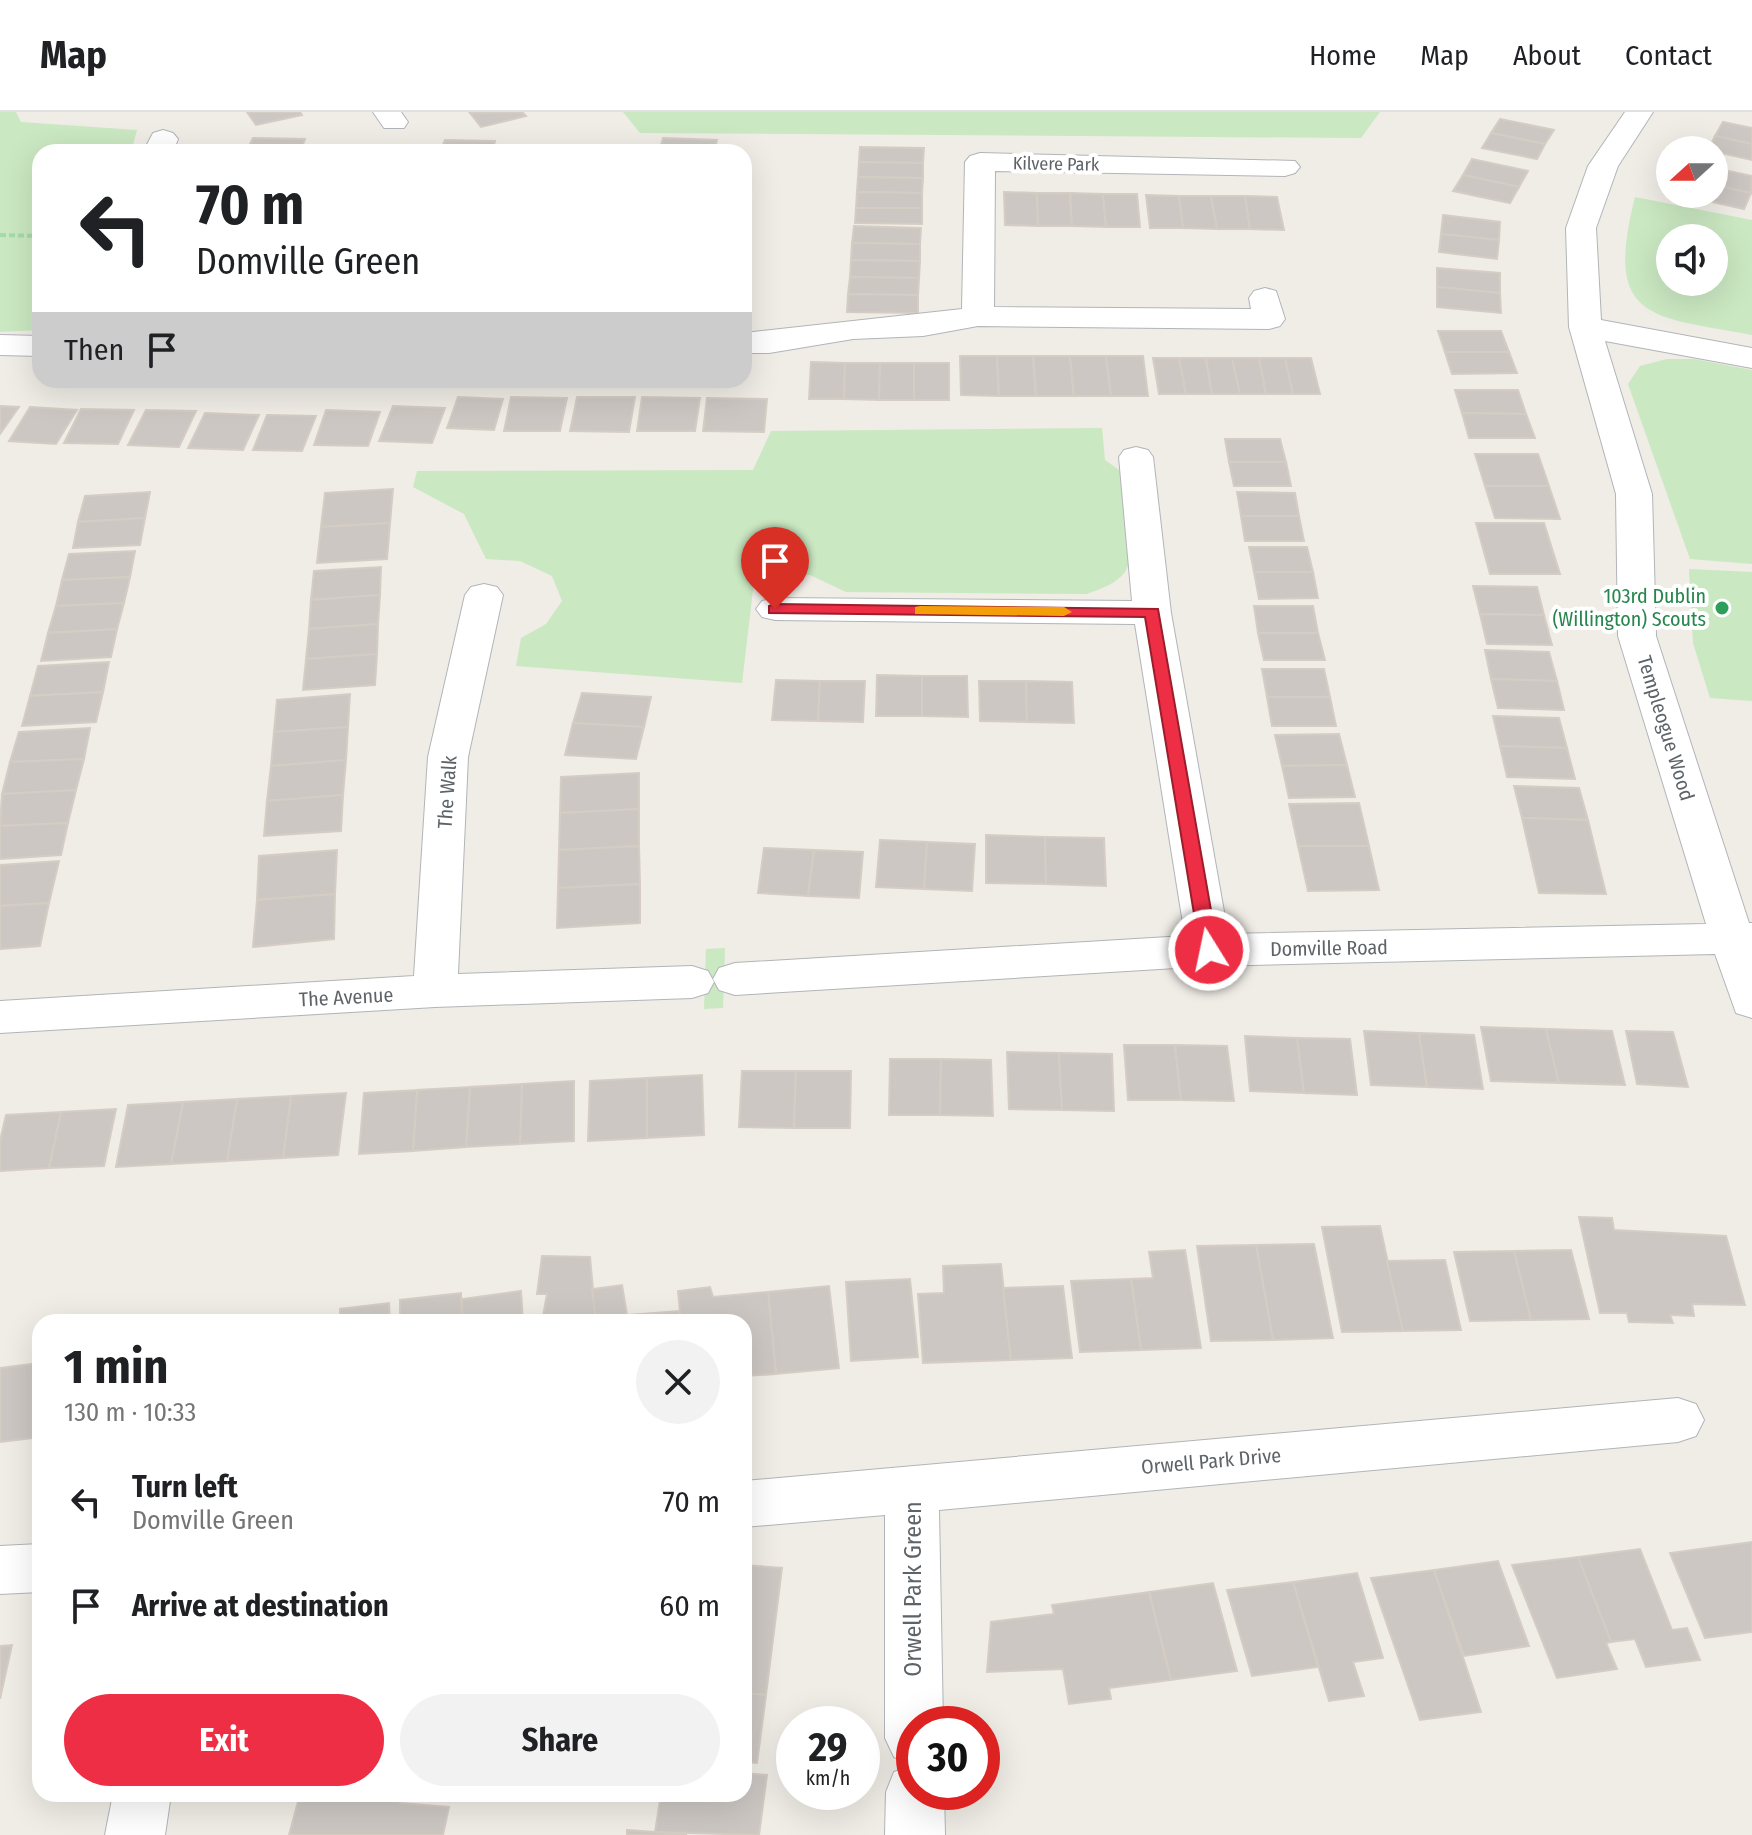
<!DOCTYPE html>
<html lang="en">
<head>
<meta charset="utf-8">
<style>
  body { margin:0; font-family:"Fira Sans Condensed",sans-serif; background:#f2f2f2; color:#202124; height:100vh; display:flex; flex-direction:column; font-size:30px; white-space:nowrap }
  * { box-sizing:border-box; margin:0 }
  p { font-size:26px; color:#757577 }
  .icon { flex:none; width:44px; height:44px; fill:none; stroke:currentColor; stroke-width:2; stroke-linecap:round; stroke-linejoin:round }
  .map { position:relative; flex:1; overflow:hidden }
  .side { position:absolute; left:32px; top:1202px; width:720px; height:488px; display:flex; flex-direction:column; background:#fff; border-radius:24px; box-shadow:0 8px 32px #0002 }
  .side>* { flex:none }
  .top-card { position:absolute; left:32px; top:32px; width:720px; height:244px; border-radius:24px; box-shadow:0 8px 32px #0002; background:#fff; color:#202124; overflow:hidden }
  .needle { width:52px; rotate:249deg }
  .tools { position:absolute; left:1656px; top:24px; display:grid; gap:16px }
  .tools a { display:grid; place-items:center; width:72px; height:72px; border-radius:50%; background:#fff; box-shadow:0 8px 32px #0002; font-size:40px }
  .speed { position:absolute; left:776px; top:1594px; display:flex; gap:16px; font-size:40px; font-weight:700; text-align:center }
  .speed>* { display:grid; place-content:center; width:104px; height:104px; border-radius:50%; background:#fff; box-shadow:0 8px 32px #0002; line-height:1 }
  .speed small { font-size:20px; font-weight:400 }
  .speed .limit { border:12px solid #d22; background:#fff; color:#111 }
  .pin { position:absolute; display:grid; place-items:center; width:68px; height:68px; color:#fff; margin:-82px -34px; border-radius:50% 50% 50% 0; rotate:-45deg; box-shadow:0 0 8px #0007 }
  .pin .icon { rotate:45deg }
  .me { position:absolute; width:88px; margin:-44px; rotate:350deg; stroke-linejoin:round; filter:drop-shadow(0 0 6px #0008) }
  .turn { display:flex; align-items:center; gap:28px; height:168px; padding:0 32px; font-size:36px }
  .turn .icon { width:104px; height:104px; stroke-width:2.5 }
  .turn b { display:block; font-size:56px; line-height:68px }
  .then { display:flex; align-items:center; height:76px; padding:0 32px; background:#0003; gap:16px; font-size:30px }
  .round { display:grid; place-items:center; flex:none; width:84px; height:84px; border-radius:42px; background:#f2f2f2 }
  .head { display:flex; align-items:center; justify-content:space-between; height:136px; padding:0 32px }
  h1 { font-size:48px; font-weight:700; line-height:60px }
  .cta { display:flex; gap:16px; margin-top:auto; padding:16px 32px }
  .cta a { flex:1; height:92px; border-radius:48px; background:#ee2e45; color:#fff; font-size:32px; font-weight:700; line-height:92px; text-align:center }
  .cta a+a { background:#f2f2f2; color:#202124 }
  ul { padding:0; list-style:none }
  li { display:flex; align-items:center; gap:24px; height:104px; padding:0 32px }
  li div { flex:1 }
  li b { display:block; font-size:30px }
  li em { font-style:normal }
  header { display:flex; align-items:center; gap:48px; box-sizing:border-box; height:112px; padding:0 40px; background:#fff; border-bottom:2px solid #e0e0e0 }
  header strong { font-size:38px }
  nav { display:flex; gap:44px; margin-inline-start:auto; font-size:28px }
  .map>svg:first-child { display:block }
</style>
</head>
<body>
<header>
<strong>Map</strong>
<nav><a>Home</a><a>Map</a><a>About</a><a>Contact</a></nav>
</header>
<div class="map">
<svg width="1752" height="1723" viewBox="0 0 1752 1723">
  <rect width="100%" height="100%" fill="#f0ece6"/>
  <g fill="#cae8c2" fill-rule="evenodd">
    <path d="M0 0H16L21 10 137 18 131 40H40V218L0 220Z"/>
    <path d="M623 0H1380L1361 26 640 21Z"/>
    <path d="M1635 85 1752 108V223C1648 204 1604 208 1635 85ZM1714 126V170H1670V126Z"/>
    <path d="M1667 247H1694L1752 258V452L1690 447 1628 272 1640 254Z"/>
    <path d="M1102 316 1105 348 1122 360C1124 383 1137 442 1125 460 1116 472 1100 477 1087 482L846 480 810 463 755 461 742 571 516 554 521 526 546 512 562 489 552 464 520 449 486 447 464 402 413 375 417 359 753 358 771 319Z"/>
    <path d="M1689 457 1752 460V589L1710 586 1693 531Z"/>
    <path d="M725 836 723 896 704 897 706 837Z"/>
  </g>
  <g fill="#ccc7c3" stroke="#d5cdc4" stroke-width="2">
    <path d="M247 0H300L302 3 256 13Z"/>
    <path d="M522 0 526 4 481 15 470 1Z"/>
    <path d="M1500 7 1554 18 1545 32 1491 21Z"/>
    <path d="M1723 10 1752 16V32L1715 24Z"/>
    <path d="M1491 21 1545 32 1537 47 1482 36Z"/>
    <path d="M1715 24 1752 32V48L1708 38Z"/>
    <path d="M253 26 305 27 300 40H246Z"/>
    <path d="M663 26 717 28 714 40H659Z"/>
    <path d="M445 28 495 29 492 40H440Z"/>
    <path d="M860 35 924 36 923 51 859 50Z"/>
    <path d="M1472 47 1528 59 1519 75 1463 63Z"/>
    <path d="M859 50 923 51V66L858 65Z"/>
    <path d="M1714 56 1752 64 1751 81 1714 73Z"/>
    <path d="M1463 63 1519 75 1510 91 1453 79Z"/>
    <path d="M858 65 923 66 922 81 857 80Z"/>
    <path d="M1714 73 1751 81 1744 97 1686 84 1714 82Z"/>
    <path d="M857 80 922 81V96H856Z"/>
    <path d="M1004 80 1037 81 1038 114 1005 113Z"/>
    <path d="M1037 81H1070L1072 114H1038Z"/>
    <path d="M1070 81 1103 82 1106 115 1072 114Z"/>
    <path d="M1103 82H1137L1140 115H1106Z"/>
    <path d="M1146 83 1179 84 1183 116H1150Z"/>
    <path d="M1179 84H1211L1217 117 1183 116Z"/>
    <path d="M1211 84H1245L1250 117H1217Z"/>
    <path d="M1245 84 1277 85 1284 118 1250 117Z"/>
    <path d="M856 96H922V112L855 111Z"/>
    <path d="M1443 103 1500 110 1499 128 1441 122Z"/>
    <path d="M854 114 921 116 920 132 852 131Z"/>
    <path d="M1441 122 1499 128 1497 147 1439 140Z"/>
    <path d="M852 131 920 132V149L851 148Z"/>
    <path d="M851 148 920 149 919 166 850 165Z"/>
    <path d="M1437 156 1500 161V181L1437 175Z"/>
    <path d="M850 165 919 166 918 183 848 182Z"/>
    <path d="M1437 175 1500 181 1501 201 1437 195Z"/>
    <path d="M848 182 918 183V201L847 200Z"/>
    <path d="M1438 219H1501L1509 240H1445Z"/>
    <path d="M1445 240H1509L1517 261 1452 262Z"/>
    <path d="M960 244H997L999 284 961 283Z"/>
    <path d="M997 244H1033L1036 284H999Z"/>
    <path d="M1033 244H1070L1074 284H1036Z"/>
    <path d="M1070 244H1106L1111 284H1074Z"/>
    <path d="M1106 244H1143L1148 284H1111Z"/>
    <path d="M1153 246H1179L1186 282H1159Z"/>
    <path d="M1179 246H1206L1212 282H1186Z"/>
    <path d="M1206 246H1232L1240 282H1212Z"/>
    <path d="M1232 246H1259L1266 282H1240Z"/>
    <path d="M1259 246H1285L1293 282H1266Z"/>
    <path d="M1285 246H1311L1320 282H1293Z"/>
    <path d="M811 250 845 251 844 287H809Z"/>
    <path d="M845 251H880L879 288 844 287Z"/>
    <path d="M880 251H914V288H879Z"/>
    <rect x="914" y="251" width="35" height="37"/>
    <path d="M1455 278H1518L1526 302 1462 301Z"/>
    <path d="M458 285 503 287 494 318 447 316Z"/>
    <path d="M511 285 567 286 560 319H504Z"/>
    <path d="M577 285H635L629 320 570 319Z"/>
    <path d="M642 285 700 286 695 319H637Z"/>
    <path d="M707 286 767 287 764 320 703 319Z"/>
    <path d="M0 294 19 295 0 322Z"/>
    <path d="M393 294 445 296 432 331 379 329Z"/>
    <path d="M30 295 77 298 56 332 9 329Z"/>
    <path d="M81 297 134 298 118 332 64 331Z"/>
    <path d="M146 298 196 299 179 335 128 333Z"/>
    <path d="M326 298 380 300 368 334 314 333Z"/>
    <path d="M205 301 259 303 243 338 188 336Z"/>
    <path d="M1462 301 1526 302 1535 326H1469Z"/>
    <path d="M267 303 316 304 302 339 253 338Z"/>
    <path d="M1225 327H1280L1286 350H1229Z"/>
    <path d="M1475 342H1538L1549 374H1485Z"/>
    <path d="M1229 350H1286L1291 374H1234Z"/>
    <path d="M1485 374H1549L1560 407 1495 406Z"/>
    <path d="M393 377 390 411 321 415 325 381Z"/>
    <path d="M150 380 145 406 78 410 85 384Z"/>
    <path d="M1237 380 1295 381 1299 404H1241Z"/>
    <path d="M1241 404H1299L1304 429H1245Z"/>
    <path d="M145 406 140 433 73 436 78 410Z"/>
    <path d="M390 411 387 447 317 451 321 415Z"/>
    <path d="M1476 411H1544L1560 462H1490Z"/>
    <path d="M1249 435H1307L1313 460H1254Z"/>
    <path d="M135 439 130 465 62 468 69 442Z"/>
    <path d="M381 455 380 483 311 488 314 459Z"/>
    <path d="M1254 460H1313L1318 486 1259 487Z"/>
    <path d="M130 465 124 491 56 494 62 468Z"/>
    <path d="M1473 474 1537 475 1544 503 1480 502Z"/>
    <path d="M380 483 378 512 309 517 311 488Z"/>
    <path d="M124 491 117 517 48 521 56 494Z"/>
    <path d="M1254 494H1313L1318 521H1258Z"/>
    <path d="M1480 502 1544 503 1552 533 1487 532Z"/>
    <path d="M378 512 377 542 306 547 309 517Z"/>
    <path d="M117 517 111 545 41 549 48 521Z"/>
    <path d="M1258 521H1318L1325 548H1264Z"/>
    <path d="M1485 538 1549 540 1557 569 1491 567Z"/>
    <path d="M377 542 375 573 303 578 306 547Z"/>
    <path d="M109 550 103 580 30 584 38 554Z"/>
    <path d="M1262 557H1324L1330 585H1267Z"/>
    <path d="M877 563 922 564V604H876Z"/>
    <path d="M922 564H967L968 605 922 604Z"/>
    <path d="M1491 567 1557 569 1564 598 1498 596Z"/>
    <path d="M776 568 820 569 818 609 772 608Z"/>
    <path d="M820 569H865L863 610 818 609Z"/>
    <path d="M979 569H1026L1027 610 980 609Z"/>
    <path d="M1026 569 1072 570 1074 611 1027 610Z"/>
    <path d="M103 580 96 610 22 614 30 584Z"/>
    <path d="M582 581 651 585 644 615 573 611Z"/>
    <path d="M350 582 348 615 274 620 277 588Z"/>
    <path d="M1267 585H1330L1336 614H1272Z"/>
    <path d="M1493 604 1559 606 1567 636 1500 634Z"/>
    <path d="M573 611 644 615 636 647 565 643Z"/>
    <path d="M348 615 346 648 271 654 274 620Z"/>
    <path d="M90 616 84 647 10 650 19 620Z"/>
    <path d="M1339 622 1347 653 1282 654 1275 623Z"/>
    <path d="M1500 634 1567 636 1575 667 1507 665Z"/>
    <path d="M84 647 76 678 2 682 10 650Z"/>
    <path d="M346 648 343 683 267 689 271 654Z"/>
    <path d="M1347 653 1355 685 1289 686 1282 654Z"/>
    <path d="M639 661V697L560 701 561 665Z"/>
    <path d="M1514 674 1579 676 1588 708 1522 706Z"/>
    <path d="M76 678 68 711 0 714 2 682Z"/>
    <path d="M343 683 341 719 264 724 267 689Z"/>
    <path d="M1359 691 1369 734H1298L1289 692Z"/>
    <path d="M639 697V734L559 738 560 701Z"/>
    <path d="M1522 706 1588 708 1606 782 1539 781Z"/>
    <path d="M68 711 61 743 0 747V714Z"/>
    <path d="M986 723 1045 725 1046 772 986 771Z"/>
    <path d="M1045 725 1104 726 1106 774 1046 772Z"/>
    <path d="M880 728 927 730 924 777 876 775Z"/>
    <path d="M927 730 975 732 972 779 924 777Z"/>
    <path d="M639 734 640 772 558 776 559 738Z"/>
    <path d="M1298 734H1369L1379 778 1308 779Z"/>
    <path d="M764 736 814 738 808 784 758 781Z"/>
    <path d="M337 738 335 782 257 788 259 744Z"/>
    <path d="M814 738 863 740 859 786 808 784Z"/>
    <path d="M59 749 49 791 0 794V753Z"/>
    <path d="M640 772V811L557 816 558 776Z"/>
    <path d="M335 782 334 827 253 835 257 788Z"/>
    <path d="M49 791 40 834 0 837V794Z"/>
    <path d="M1481 915 1546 917 1559 971 1491 969Z"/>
    <path d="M1546 917 1612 919 1625 973 1559 971Z"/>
    <path d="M1364 919 1419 921 1427 975 1371 973Z"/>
    <path d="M1626 919 1673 920 1688 975 1637 972Z"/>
    <path d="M1419 921 1474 923 1483 977 1427 975Z"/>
    <path d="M1245 924 1297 926 1304 981 1250 979Z"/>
    <path d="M1297 926 1350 927 1357 983 1304 981Z"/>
    <path d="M1124 933H1175L1181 988H1128Z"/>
    <path d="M1175 933 1227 934 1234 989 1181 988Z"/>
    <path d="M1007 940 1059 941 1062 998 1009 997Z"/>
    <path d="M1059 941 1112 942 1114 999 1062 998Z"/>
    <path d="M890 947H941L940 1003H889Z"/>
    <path d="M941 947 991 948 993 1004 940 1003Z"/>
    <path d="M742 959H796L794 1016 739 1015Z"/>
    <path d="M796 959H851L850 1016H794Z"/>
    <path d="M702 963 704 1023 647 1026V966Z"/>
    <path d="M647 966V1026L588 1029 590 969Z"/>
    <path d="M574 969V1029L520 1032 522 972Z"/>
    <path d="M522 972 520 1032 466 1035 470 975Z"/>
    <path d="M470 975 466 1035 413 1039 417 978Z"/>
    <path d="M417 978 413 1039 359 1042 364 981Z"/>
    <path d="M346 981 338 1043 283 1046 291 984Z"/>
    <path d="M291 984 283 1046 227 1049 237 987Z"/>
    <path d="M237 987 227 1049 171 1052 183 990Z"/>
    <path d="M183 990 171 1052 116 1055 128 993Z"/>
    <path d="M116 997 104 1054 49 1056 61 1000Z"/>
    <path d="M61 1000 49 1056 0 1059V1029L6 1003Z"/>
    <path d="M1579 1105 1612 1106 1614 1118 1726 1124 1745 1193 1692 1192 1694 1204 1670 1203 1673 1211 1629 1210 1627 1201H1600Z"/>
    <path d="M1380 1114 1403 1219 1342 1220 1322 1115Z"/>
    <path d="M1314 1132 1333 1226 1273 1228 1256 1133Z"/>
    <path d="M1256 1133 1273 1228 1211 1229 1197 1134Z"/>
    <path d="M1185 1138 1201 1236 1141 1238 1131 1167 1153 1166 1149 1140Z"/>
    <path d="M1571 1138 1589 1207 1531 1208 1514 1139Z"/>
    <path d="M1514 1139 1531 1208 1470 1209 1454 1140Z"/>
    <path d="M542 1144 590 1145 596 1210H542L547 1182H537Z"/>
    <path d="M1445 1148 1461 1218 1403 1219 1387 1149Z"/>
    <path d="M1001 1152 1011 1248 923 1251 918 1182 944 1181 943 1154Z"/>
    <path d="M910 1167 918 1245 851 1249 846 1170Z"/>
    <path d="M1131 1167 1141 1238 1080 1240 1071 1169Z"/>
    <path d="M622 1173 627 1203 679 1199 681 1210H596L592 1177Z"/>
    <path d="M829 1174 839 1256 776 1262 768 1180Z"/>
    <path d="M1063 1174 1072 1246 1011 1248 1003 1176Z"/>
    <path d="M710 1175 713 1185 768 1180 776 1262 744 1264V1210H681L678 1179Z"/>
    <path d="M521 1179 523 1210H462V1187Z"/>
    <path d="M461 1181 462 1210H400V1188Z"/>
    <path d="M389 1191 390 1210H340V1197Z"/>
    <path d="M40 1251V1325L0 1330V1256Z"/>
    <path d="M1752 1430V1520L1705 1526 1670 1441Z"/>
    <path d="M1640 1437 1672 1518 1687 1516 1700 1548 1646 1555 1635 1527 1611 1530 1578 1445Z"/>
    <path d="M1578 1445 1611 1530 1606 1531 1617 1557 1557 1566 1512 1453Z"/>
    <path d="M1498 1449 1529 1534 1464 1544 1434 1458Z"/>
    <path d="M744 1453 782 1456 766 1583 744 1581Z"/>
    <path d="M1434 1458 1481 1600 1420 1608 1371 1466Z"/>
    <path d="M1357 1461 1383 1546 1353 1550 1364 1584 1329 1589 1293 1470Z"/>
    <path d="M1293 1470 1318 1555 1252 1564 1227 1478Z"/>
    <path d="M1213 1471 1237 1559 1171 1568 1149 1480Z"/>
    <path d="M1149 1480 1171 1568 1109 1576 1111 1587 1069 1592 1063 1557 987 1560 991 1510 1054 1502 1052 1493Z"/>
    <path d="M12 1533 0 1587V1534Z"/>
    <path d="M744 1581 766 1583 757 1651 744 1650Z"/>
    <path d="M744 1661 767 1663 759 1723 655 1720 661 1682H744Z"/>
    <path d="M300 1682 401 1686 400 1691 449 1695 443 1723H289Z"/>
    <path d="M627 1718 655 1720 687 1723H627Z"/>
  </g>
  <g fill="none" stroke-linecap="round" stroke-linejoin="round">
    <defs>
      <g id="minor">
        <path d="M373 0H401L408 10 404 16H384Z"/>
        <path d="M1625 0H1653L1618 54 1596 116 1601 208 1752 236V256L1605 229 1652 382 1656 524 1749 811H1752V906L1736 901 1715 842 1209 854 735 883 719 878 713 867 719 856 735 851 1185 824 1135 512 775 508 762 505 756 497 762 489 775 486 1132 489 1119 345 1124 338 1136 335 1148 338 1153 345 1171 501 1228 822 1706 812 1618 524 1616 382 1569 215 1566 116 1588 54Z"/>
        <path d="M163 18 173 21 178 27 173 40H143L153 21Z"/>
        <path d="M980 41 1295 49 1300 55 1295 61 1285 64 995 59 994 195 1251 197 1249 186 1254 179 1265 176 1276 179 1285 207 1280 214 1269 217 978 214 923 224 853 227 769 241H744V221L962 197 965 50 970 44Z"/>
        <path d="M0 223 40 224V244L0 243Z"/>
        <path d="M484 472 497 475 503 483 468 645 458 862 692 854 708 859 714 870 708 881 692 886 435 895 0 921V889L414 864 428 645 465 483 471 475Z"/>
        <path d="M1678 1286 1696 1292 1704 1308 1696 1324 1678 1330 939 1398 943 1612H914V1680H944L945 1723H885L886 1680 894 1660 913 1653 894 1645 885 1626V1403L744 1415V1369Z"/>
        <path d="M40 1432V1480L0 1482V1434Z"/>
        <path d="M113 1682H171L165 1723H105Z"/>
      </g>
    </defs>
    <use href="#minor" stroke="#b1b5b9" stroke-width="2"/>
    <path stroke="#a5daa9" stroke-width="4" stroke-dasharray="6 3" stroke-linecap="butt" d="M0 123 40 124"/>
    <use href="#minor" fill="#fff" fill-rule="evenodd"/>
  </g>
  <path fill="#ee2e45" stroke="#9b1e2d" stroke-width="2" d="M775 492 1158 497 1218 838 1216 843 1209 845 1200 838 1145 505 769 501V494Z"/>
  <path fill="#f59e0b" d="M920 494 1064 495 1072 500 1064 504 915 502V495Z"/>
  <circle fill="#2e9e5b" stroke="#fff" stroke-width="3" cx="1722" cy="496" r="8"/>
  <g text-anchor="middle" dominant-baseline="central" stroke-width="8" stroke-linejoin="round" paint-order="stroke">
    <g font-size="18" fill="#5e6367" stroke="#fff">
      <text transform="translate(1056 52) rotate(1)">Kilvere Park</text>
    </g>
    <g font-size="20" fill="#27864d" stroke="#fff" text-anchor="end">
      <text x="1706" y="484">103rd Dublin<tspan x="1706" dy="23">(Willington) Scouts</tspan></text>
    </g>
    <g font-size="20" fill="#5e6367" stroke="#fff">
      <text transform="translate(1666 616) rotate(73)">Templeogue Wood</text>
      <text transform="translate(447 680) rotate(-86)">The Walk</text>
      <text transform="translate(1329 836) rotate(-1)">Domville Road</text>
      <text transform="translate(346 885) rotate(-3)">The Avenue</text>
      <text transform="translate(1211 1349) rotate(-5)">Orwell Park Drive</text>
    </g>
    <g font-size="24" fill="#5e6367" stroke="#fff">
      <text transform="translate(913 1477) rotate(-90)">Orwell Park Green</text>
    </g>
  </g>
</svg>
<div class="tools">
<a><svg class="needle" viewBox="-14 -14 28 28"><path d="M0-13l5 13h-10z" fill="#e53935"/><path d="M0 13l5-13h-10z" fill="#757577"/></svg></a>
<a><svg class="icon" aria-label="sound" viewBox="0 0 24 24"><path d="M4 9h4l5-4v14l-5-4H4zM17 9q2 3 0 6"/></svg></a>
</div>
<div class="speed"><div>29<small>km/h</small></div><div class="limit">30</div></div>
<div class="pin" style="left:775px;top:497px;background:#d93025"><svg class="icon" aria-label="arrive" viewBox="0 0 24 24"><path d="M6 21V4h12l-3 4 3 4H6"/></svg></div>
<svg class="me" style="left:1209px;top:838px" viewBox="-20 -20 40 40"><circle r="17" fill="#ee2e45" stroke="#fff" stroke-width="3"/><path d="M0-11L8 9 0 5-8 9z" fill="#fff"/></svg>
<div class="top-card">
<div class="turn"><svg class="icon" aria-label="left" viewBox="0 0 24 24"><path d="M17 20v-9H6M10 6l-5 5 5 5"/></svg><div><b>70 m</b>Domville Green</div></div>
<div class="then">Then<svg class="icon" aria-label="arrive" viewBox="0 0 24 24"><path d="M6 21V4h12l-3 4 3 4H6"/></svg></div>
</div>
<section class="side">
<div class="head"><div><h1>1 min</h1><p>130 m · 10:33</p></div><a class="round"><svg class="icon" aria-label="close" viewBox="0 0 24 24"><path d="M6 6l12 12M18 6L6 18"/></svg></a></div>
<ul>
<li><svg class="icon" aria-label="left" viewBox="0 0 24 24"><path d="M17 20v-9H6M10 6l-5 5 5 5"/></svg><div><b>Turn left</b><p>Domville Green</p></div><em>70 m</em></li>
<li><svg class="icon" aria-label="arrive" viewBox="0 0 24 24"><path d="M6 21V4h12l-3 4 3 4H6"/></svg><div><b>Arrive at destination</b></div><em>60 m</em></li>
</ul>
<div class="cta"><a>Exit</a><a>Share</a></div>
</section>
</div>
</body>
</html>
